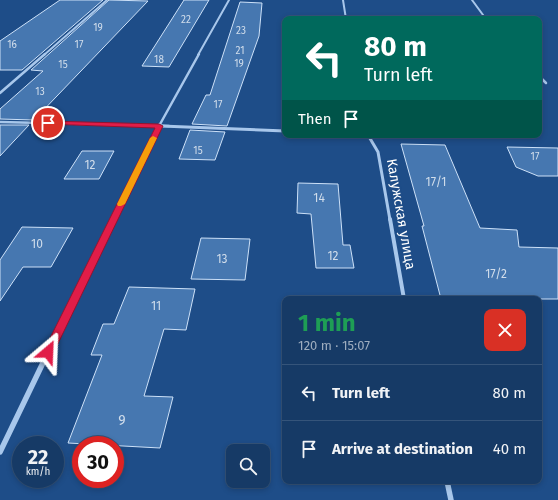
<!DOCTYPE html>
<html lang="en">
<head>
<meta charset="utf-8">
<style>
  body { margin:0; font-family:"Fira Sans",sans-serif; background:#23456f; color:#f1f3f6; height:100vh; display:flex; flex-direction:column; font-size:15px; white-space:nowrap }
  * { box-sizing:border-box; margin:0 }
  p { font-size:13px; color:#9eadbf }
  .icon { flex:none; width:22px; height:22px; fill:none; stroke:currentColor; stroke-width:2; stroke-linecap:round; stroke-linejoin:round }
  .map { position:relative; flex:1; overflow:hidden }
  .details { position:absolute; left:282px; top:296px; width:260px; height:188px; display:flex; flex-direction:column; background:#163a66; border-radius:8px; box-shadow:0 2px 6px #0003,0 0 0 1px #35547a }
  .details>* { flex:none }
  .banner { position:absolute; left:282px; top:16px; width:260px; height:122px; border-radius:8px; box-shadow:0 2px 6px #0003,0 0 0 1px #35547a; background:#00695c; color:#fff; overflow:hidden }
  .fabs { position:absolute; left:226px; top:444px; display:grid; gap:8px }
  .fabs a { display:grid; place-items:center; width:44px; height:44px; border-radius:8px; background:#163a66; box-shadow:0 2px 6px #0003,0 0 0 1px #35547a; font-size:20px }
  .speed { position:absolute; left:12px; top:436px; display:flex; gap:8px; font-size:20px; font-weight:700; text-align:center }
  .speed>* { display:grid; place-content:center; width:52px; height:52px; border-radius:50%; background:#163a66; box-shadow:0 2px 6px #0003,0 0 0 1px #35547a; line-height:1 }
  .speed small { font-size:10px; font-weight:400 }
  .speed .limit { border:6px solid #d22; background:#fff; color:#111 }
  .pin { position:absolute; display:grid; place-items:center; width:34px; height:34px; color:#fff; margin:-17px; border:2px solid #fff; border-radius:50%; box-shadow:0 1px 4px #0007 }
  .me { position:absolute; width:44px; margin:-22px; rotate:26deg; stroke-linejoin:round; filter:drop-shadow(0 0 3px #0008) }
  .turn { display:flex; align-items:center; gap:14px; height:84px; padding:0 16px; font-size:18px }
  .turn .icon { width:52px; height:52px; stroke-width:2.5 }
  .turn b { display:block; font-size:28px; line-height:34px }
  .then { display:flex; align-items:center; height:38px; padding:0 16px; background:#0003; gap:8px; font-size:15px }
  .round { display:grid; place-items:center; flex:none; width:42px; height:42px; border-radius:8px; background:#23456f }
  .overview { display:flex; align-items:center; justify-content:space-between; height:68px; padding:0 16px }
  h1 { font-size:24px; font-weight:700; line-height:30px; color:#1e9e55 }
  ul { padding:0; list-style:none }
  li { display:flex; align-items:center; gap:12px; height:56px; padding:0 16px; border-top:1px solid #35547a }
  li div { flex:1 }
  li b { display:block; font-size:15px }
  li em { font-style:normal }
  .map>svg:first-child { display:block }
</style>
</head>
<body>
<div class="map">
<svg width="558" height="500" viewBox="0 0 558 500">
  <rect width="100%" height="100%" fill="#1e4d88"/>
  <g fill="#4677b0" stroke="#cde1f8">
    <path d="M60 0H103L22 70H0V41Z"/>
    <path d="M109 0 148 1 34 120 0 119V109L43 71 31 70Z"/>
    <path d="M184 0H209L169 67 142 66Z"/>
    <path d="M240 2 262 3 259 36 227 126 192 124 206 95H210Z"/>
    <path d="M0 125H29L0 156Z"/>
    <path d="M190 130 225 132 215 160 179 159Z"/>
    <path d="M401 144 445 145 480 228 517 230 519 247 558 248V299H441L422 226H424Z"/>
    <path d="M507 147 558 148V176H538L516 167Z"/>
    <path d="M82 151H114L99 179H64Z"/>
    <path d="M298 183 338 184 343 245H350L354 268H316L311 214 297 213Z"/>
    <path d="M22 227 73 228 51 267H23L0 301V260Z"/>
    <path d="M201 238 250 239 245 280 191 279Z"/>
    <path d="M129 287 195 289 186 330 164 329 144 396 173 397 160 448 68 443 102 355H91L103 324H114Z"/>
  </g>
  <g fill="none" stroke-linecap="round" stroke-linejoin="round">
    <g stroke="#a8c7eb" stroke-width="2">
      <path d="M343 0 346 19"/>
      <path d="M472 0 486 19"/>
      <path d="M44 55 107 0"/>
      <path d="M198 55 229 0"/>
    </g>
    <g stroke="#a8c7eb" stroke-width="2.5">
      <path d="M539 76 546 83"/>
      <path d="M0 93 45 54"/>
      <path d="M0 122 169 126"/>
      <path d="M159 126 199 54"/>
    </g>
    <g stroke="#a8c7eb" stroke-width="3">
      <path d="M136 125 285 131"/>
      <path d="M368 135 378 152 390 220"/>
      <path d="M113 220 159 125"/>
    </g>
    <g stroke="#a8c7eb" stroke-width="4">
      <path d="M390 219 404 299"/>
      <path d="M54 341 114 219"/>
    </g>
    <g stroke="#a8c7eb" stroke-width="5.5">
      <path d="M0 452 54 340"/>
      <path d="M447 481 451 500"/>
    </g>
  </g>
  <path fill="#e11d48" stroke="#92132f" d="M48 121 159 124 163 126 52 356 48 357 45 356 43 352 155 128 46 124V122Z"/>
  <path fill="#f59e0b" d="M153 136 157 138 125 204 121 206H118L117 204 150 138Z"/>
  <g text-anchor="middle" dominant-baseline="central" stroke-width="4" stroke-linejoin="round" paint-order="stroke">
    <g font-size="10" fill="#d1ddeb">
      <text x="186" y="20">22</text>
      <text x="98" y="28">19</text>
      <text x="241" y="31">23</text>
      <text x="12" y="45">16</text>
      <text x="79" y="45">17</text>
      <text x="240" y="51">21</text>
      <text x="159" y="60">18</text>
      <text x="239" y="64">19</text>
      <text x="63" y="65">15</text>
      <text x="40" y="92">13</text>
      <text x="218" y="105">17</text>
      <text x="198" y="151">15</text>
      <text x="535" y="157">17</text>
    </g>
    <g font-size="12" fill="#d1ddeb">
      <text x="90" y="165">12</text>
      <text x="436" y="182">17/1</text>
      <text x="319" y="198">14</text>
      <text x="37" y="244">10</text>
      <text x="333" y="256">12</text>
      <text x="222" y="259">13</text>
      <text x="496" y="274">17/2</text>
      <text x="156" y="306">11</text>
    </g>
    <g font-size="14" fill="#fff" stroke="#1e4d88">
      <text transform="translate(401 214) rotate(80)">Калужская улица</text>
    </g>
    <g font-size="14" fill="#d1ddeb">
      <text x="122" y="420">9</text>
    </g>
  </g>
</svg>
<div class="fabs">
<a><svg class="icon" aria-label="search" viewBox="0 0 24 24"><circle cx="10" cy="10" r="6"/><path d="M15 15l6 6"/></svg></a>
</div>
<div class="speed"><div>22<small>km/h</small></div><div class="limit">30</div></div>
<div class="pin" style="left:48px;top:123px;background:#d93025"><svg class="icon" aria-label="arrive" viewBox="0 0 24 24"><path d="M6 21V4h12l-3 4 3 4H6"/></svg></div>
<svg class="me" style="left:48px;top:352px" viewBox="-20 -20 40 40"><path d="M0-17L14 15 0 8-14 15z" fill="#e11d48" stroke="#fff" stroke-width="4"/></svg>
<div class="banner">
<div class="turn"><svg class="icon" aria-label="left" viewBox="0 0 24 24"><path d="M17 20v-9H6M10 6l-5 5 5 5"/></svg><div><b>80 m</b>Turn left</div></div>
<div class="then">Then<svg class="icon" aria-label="arrive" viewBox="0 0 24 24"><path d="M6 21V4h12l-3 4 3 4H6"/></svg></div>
</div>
<section class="details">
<div class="overview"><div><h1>1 min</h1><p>120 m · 15:07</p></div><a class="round" style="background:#d93025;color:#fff"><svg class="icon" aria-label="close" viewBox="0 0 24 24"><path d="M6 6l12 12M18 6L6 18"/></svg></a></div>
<ul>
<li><svg class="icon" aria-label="left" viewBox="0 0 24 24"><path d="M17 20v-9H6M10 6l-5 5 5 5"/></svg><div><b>Turn left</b></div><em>80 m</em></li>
<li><svg class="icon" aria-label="arrive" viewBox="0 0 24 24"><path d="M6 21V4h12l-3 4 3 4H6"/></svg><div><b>Arrive at destination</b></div><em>40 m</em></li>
</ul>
</section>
</div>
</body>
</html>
